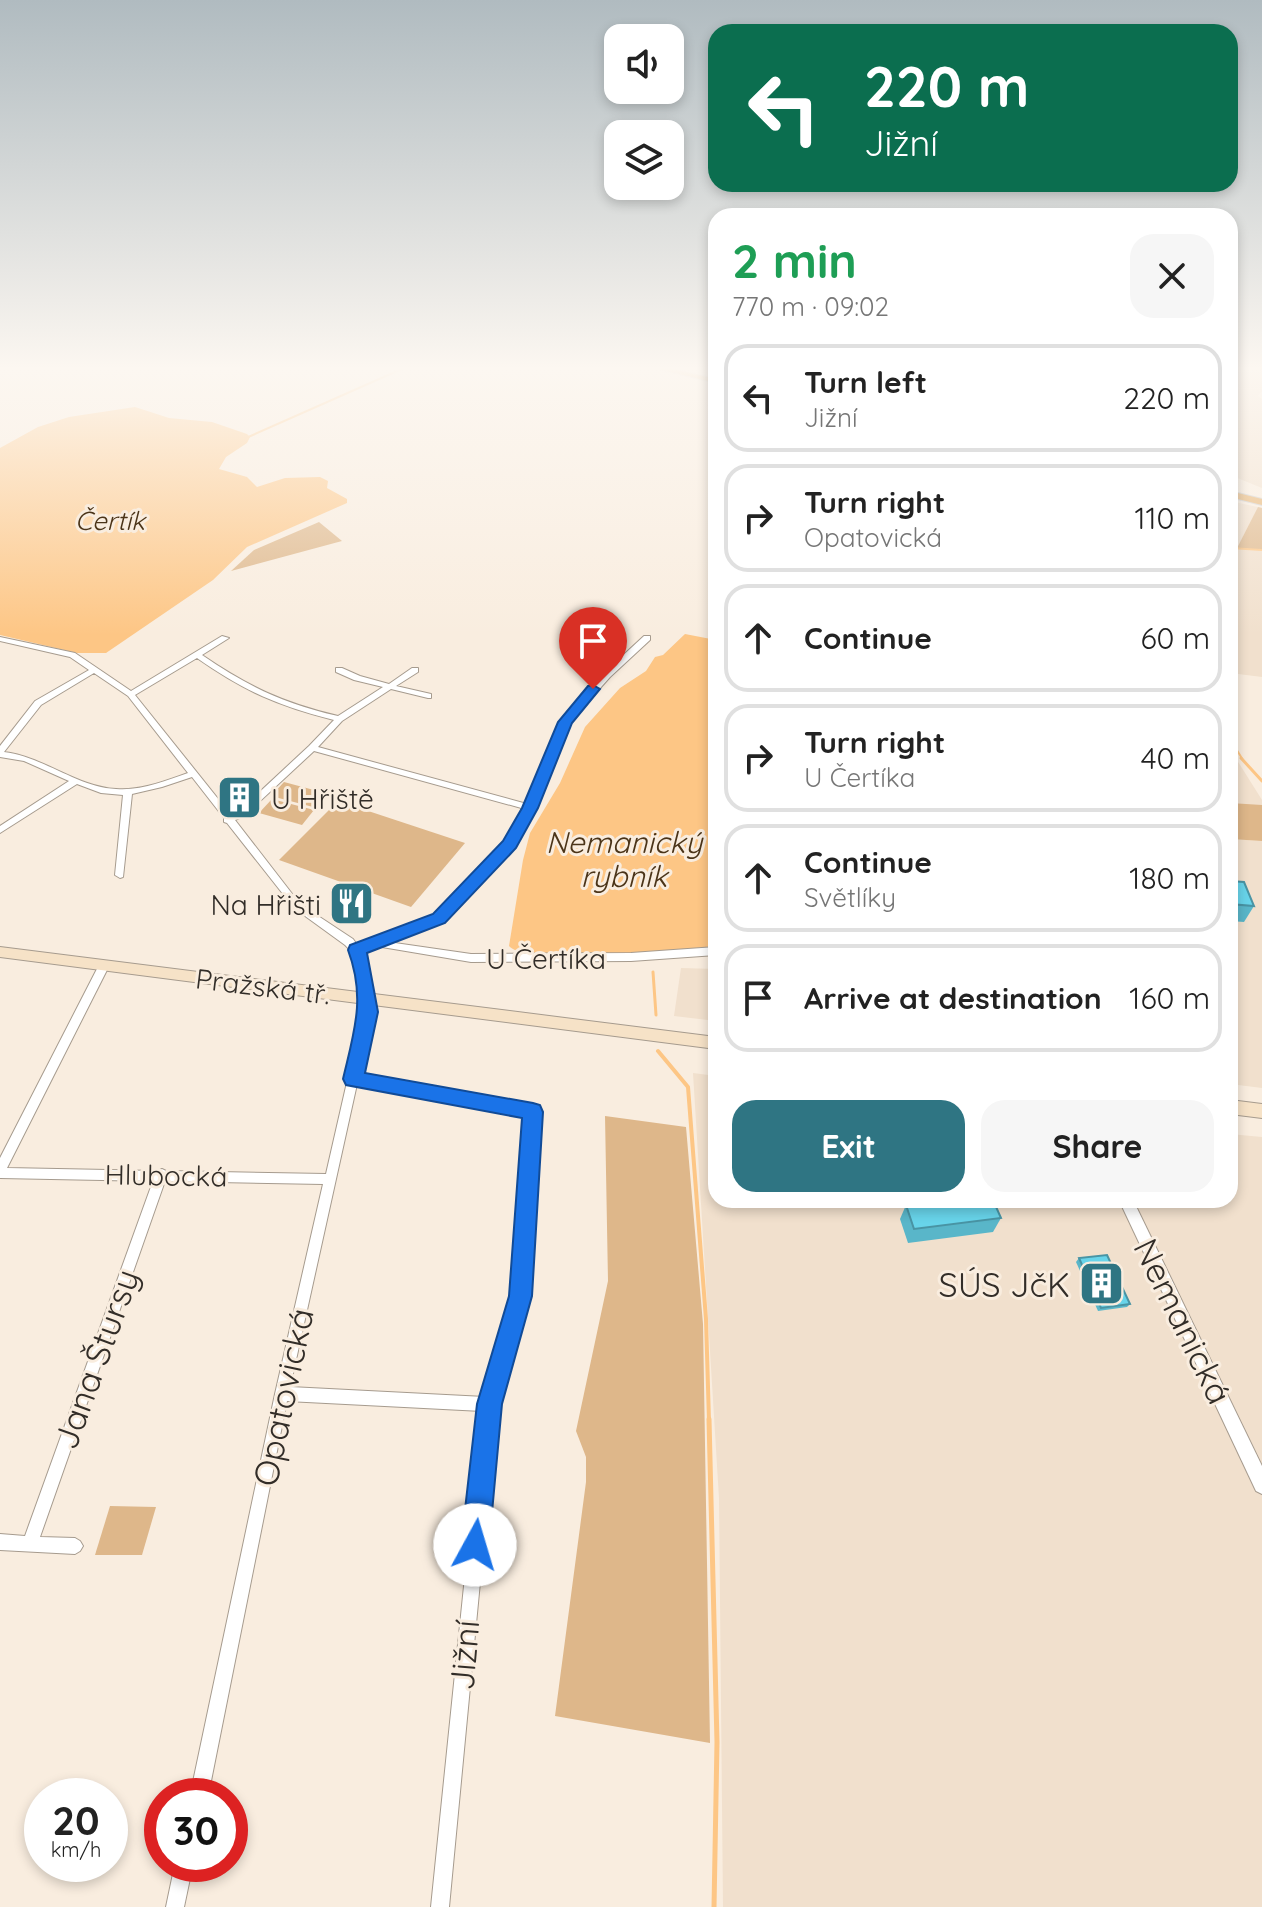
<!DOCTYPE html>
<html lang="en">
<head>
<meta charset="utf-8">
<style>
  body { margin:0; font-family:Quicksand,sans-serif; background:#f6f6f6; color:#222; height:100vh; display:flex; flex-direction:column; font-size:30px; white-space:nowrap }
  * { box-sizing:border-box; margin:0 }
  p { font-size:26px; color:#767676 }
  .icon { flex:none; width:44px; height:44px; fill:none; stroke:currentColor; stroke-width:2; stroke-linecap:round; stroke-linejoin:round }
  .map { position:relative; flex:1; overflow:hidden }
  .panel { position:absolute; left:708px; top:208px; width:530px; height:1000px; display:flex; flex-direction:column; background:#fff; border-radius:24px; box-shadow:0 4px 12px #0003 }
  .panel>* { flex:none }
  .banner { position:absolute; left:708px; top:24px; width:530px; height:168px; border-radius:24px; box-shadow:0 4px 12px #0003; background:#0b6e4f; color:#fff; overflow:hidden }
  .controls { position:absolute; left:604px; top:24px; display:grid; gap:16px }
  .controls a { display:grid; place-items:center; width:80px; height:80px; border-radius:16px; background:#fff; box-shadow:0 4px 12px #0003; font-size:40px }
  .speed { position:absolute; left:24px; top:1778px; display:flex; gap:16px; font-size:40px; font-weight:700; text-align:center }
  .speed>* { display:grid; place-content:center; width:104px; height:104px; border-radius:50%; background:#fff; box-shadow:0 4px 12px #0003; line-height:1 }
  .speed small { font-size:20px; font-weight:400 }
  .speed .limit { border:12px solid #d22; background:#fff; color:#111 }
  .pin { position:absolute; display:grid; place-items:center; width:68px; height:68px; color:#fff; margin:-82px -34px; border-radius:50% 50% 50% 0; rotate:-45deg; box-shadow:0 0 8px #0007 }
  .pin .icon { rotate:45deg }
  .me { position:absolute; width:88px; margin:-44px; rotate:6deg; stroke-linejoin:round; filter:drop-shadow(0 0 6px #0008) }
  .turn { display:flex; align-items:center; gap:28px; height:168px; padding:0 24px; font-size:36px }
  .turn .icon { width:104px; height:104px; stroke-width:2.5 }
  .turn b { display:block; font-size:56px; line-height:68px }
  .round { display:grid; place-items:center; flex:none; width:84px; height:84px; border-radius:24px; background:#f6f6f6 }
  .head { display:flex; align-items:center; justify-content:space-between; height:136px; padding:0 24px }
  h1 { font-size:48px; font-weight:700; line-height:60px; color:#1e9e55 }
  .button { display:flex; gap:16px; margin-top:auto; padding:16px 24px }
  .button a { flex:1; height:92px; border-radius:24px; background:#2f7583; color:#fff; font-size:32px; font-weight:700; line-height:92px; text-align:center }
  .button a+a { background:#f6f6f6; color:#222 }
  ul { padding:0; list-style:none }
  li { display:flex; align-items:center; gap:24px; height:108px; margin:0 16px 12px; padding:0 8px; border:4px solid #e0e0e0; border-radius:24px }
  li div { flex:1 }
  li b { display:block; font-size:30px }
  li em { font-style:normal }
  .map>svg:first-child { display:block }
</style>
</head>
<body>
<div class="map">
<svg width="1262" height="1907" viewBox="0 0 1262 1907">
  <rect width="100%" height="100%" fill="#f9eddf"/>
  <g fill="#f1e0cd">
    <path d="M1230 368H1262V391L1258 396 1262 399V488L1230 475Z"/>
    <path d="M1230 501 1262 508H1258L1237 548 1262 550V677L1230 673Z"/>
    <path d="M1230 749 1262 800V811L1230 809Z"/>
    <path d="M1230 839 1262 841V1088L1230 1084Z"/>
    <path d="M681 968 716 969V1021L674 1016Z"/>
    <path d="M693 1073 716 1076V1200H1230V1134L1262 1137V1907H723L719 1498Z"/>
  </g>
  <g fill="#deb78a">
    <path d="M1258 507 1262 508V550L1237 548Z"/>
    <path d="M319 522 342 541 231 571 254 550Z"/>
    <path d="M284 782 325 793 313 807 271 796Z"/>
    <path d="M272 799 314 810 302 825 259 813Z"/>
    <path d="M338 801 465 843 411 907 279 860Z"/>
    <path d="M1230 803 1262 805V841L1230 839Z"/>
    <path d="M605 1116 686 1127 703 1324 710 1743 555 1716 586 1482V1457L576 1431 608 1281Z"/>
    <path d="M110 1506 156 1507 142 1555H95Z"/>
  </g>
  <g fill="#fdc685">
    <path d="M135 407 169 418 212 422 247 434 250 437 247 443 226 457 219 469 247 477 257 487 285 478 320 477 328 481 327 488 347 499V503L247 547 213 580 106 653H77L0 635V448L38 427 69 417Z"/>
    <path d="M685 634 716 640V946C680 949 530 968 509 946L523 860 530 833 560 783 585 727 620 688 646 671 655 657 663 655Z"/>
  </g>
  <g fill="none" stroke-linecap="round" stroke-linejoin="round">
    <g stroke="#fdc685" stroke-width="2">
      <path d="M246 438 404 368"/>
      <path d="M1230 548 1262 550"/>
      <path d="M1230 739 1243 760"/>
    </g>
    <g stroke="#fdc685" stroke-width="3">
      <path d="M1241 758 1262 781"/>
      <path d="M653 972 656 1015"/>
    </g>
    <path stroke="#fdc685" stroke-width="4" d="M658 1051 688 1087 706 1319 709 1421"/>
    <path stroke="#fdc685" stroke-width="5" d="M709 1419 717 1742 714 1907"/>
    <defs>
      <g id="minor">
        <path d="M222 636 229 638 202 655C249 687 283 703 338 716L383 687 354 680 336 672V668H342L360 676 389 684 412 668H418V672L396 686 431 694V698H428L391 689 342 721 318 747 527 804 562 720 604 673 644 636H650V640L610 677 569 723 534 808 513 846 442 920 388 942 471 954 631 953 716 947V955L631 961 471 962 376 946 361 952 369 975 373 1012 359 1076 533 1107 537 1109 539 1112 527 1296 497 1404 449 1907H431L482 1411 287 1401 208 1796H190L275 1394 323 1184 165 1181 40 1537 75 1538 80 1541 83 1546 80 1551 75 1554 0 1550V1534L25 1536 153 1181 0 1178V1158L100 963H108L109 966 7 1168 158 1171 162 1169 166 1171 326 1174 363 1012 357 966 351 951 345 945 294 908 227 823 224 822V818L192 777 162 787 132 794 123 877 120 878 115 875 123 795 101 793 77 784 0 833V826L69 781 24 761 0 757V746L35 701 89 670 70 657 0 641V637L75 653 131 691ZM197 658C244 691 278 706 334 720L309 746 238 812 231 815 135 695ZM94 673 128 696 188 773C165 781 141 791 116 789 77 787 44 757 4 752L41 705ZM314 751 525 809 507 842 436 916 358 946 353 939 300 904 235 820 244 816ZM357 1084 527 1116 515 1296 485 1397 290 1387Z"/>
        <path d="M175 1864H193L184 1907H166Z"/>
      </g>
      <path id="tertiary" d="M1119 1200H1133L1262 1466V1494L1256 1491Z"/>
      <g id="secondary">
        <path d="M0 947 716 1037V1049L0 957Z"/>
        <path d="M1230 1100 1262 1104V1118L1230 1114Z"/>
      </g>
      <g id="trunk">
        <path d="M654 368H669L716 379V383Z"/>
        <path d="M1230 491 1262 499V505L1230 497Z"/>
      </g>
    </defs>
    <use href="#minor" stroke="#a69b8e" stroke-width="2"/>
    <use href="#tertiary" stroke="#a69b8e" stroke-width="2"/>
    <use href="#secondary" stroke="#a69b8e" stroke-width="2"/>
    <use href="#trunk" stroke="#d2d1d0" stroke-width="2"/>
    <use href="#minor" fill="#fff" fill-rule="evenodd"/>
    <use href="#tertiary" fill="#fff" fill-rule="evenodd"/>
    <use href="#secondary" fill="#f6e2c7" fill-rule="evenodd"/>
    <use href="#trunk" fill="#e6b06a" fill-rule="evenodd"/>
  </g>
  <g fill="#59b6c9">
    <path d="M1230 881 1254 906 1244 922 1230 921Z"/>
    <path d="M906 1205 1001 1218 993 1232 908 1243 900 1219Z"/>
    <path d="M1079 1258 1130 1304 1127 1307 1098 1311 1076 1262Z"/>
  </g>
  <g fill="#68d4ea" stroke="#4994a4" stroke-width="2">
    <path d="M1230 881 1244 882 1254 906 1230 904Z"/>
    <path d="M947 1200H965L967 1203 993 1200 1001 1218 914 1229 906 1205Z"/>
    <path d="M1107 1255 1130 1304 1101 1308 1079 1258Z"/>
  </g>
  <linearGradient id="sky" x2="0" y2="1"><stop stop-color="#b0bbc0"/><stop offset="0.58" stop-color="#fcf7f1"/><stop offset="1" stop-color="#fcf7f1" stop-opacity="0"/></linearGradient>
  <rect width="1262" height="635" fill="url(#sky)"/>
  <path fill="#1a73e8" stroke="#114b97" stroke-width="2" d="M593 685 600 689 572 723 538 808 516 848 445 923 367 953 378 1012 365 1073 533 1103 540 1105 543 1112 532 1296 502 1404 489 1545 485 1555 475 1559 465 1555 461 1545 477 1404 509 1296 522 1118 346 1085 343 1079C354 1032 366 998 348 950L350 945 433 914 503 841 522 808 558 722 588 686Z"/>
  <defs>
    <symbol id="building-square" viewBox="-11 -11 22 22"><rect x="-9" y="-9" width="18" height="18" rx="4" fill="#2f7583" stroke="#f9eddf"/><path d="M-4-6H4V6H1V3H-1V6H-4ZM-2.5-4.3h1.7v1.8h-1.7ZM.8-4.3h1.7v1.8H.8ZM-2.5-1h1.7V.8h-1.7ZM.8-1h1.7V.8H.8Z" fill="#fff"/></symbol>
    <symbol id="restaurant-square" viewBox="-11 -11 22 22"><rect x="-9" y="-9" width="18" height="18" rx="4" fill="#2f7583" stroke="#f9eddf"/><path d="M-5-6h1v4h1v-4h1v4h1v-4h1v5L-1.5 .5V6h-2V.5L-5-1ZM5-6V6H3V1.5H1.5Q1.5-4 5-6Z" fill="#fff"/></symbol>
  </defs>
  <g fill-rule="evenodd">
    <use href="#building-square" x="214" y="772" width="51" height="51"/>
    <use href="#restaurant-square" x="326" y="878" width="51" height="51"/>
    <use href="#building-square" x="1076" y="1258" width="51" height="51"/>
  </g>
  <g text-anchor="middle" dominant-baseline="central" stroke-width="6" stroke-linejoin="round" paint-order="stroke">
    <g font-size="26" font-style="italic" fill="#4b3418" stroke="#f9eddf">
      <text x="110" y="520">Čertík</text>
    </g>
    <g font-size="28" fill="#322d28" stroke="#f9eddf" text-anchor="start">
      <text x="271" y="798">U Hřiště</text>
      <text x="321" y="904" text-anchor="end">Na Hřišti</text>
    </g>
    <g font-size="28" fill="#322d28" stroke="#f9eddf">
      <text x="546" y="958">U Čertíka</text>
      <text transform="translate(263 986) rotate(7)">Pražská tř.</text>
      <text transform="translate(166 1175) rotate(1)">Hlubocká</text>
    </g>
    <g font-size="30" font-style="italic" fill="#4b3418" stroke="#f9eddf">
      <text x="624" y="842">Nemanický<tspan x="624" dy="34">rybník</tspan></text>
    </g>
    <g font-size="34" fill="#322d28" stroke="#f9eddf" text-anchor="end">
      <text x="1070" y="1284">SÚS JčK</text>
    </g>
    <g font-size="34" fill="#322d28" stroke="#f9eddf">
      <text transform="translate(1183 1321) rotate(64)">Nemanická</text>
      <text transform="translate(96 1359) rotate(-70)">Jana Štursy</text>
      <text transform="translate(283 1397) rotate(-78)">Opatovická</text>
      <text transform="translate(464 1655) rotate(-85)">Jižní</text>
    </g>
  </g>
</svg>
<div class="controls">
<a><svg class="icon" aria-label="sound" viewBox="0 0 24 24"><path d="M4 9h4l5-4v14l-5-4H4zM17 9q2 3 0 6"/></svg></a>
<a><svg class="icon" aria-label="layers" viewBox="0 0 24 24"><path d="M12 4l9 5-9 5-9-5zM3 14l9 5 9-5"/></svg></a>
</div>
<div class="speed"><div>20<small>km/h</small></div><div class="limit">30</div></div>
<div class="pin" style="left:593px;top:689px;background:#d93025"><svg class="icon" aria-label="arrive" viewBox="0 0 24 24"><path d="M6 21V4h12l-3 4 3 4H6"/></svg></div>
<svg class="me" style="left:475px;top:1545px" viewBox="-20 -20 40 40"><circle r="19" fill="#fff"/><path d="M0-13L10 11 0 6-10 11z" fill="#1a73e8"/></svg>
<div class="banner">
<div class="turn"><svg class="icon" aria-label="left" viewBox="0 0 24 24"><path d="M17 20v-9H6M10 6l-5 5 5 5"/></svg><div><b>220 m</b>Jižní</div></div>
</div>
<section class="panel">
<div class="head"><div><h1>2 min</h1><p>770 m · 09:02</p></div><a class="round"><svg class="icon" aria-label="close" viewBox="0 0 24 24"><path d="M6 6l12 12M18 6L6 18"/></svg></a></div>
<ul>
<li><svg class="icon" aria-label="left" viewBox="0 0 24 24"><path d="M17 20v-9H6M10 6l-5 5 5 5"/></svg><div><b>Turn left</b><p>Jižní</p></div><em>220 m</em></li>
<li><svg class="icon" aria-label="right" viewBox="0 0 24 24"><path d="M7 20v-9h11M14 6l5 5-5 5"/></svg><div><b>Turn right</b><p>Opatovická</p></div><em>110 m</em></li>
<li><svg class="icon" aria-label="ahead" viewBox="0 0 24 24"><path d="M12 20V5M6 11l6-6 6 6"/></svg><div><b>Continue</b></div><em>60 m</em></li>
<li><svg class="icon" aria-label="right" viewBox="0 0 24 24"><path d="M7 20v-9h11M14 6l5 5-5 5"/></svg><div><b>Turn right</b><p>U Čertíka</p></div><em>40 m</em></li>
<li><svg class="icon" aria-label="ahead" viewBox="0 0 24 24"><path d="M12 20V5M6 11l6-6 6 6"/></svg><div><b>Continue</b><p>Světlíky</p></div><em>180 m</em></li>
<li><svg class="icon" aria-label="arrive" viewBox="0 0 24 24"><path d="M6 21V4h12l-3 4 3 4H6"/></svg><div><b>Arrive at destination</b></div><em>160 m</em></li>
</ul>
<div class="button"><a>Exit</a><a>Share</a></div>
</section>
</div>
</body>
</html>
